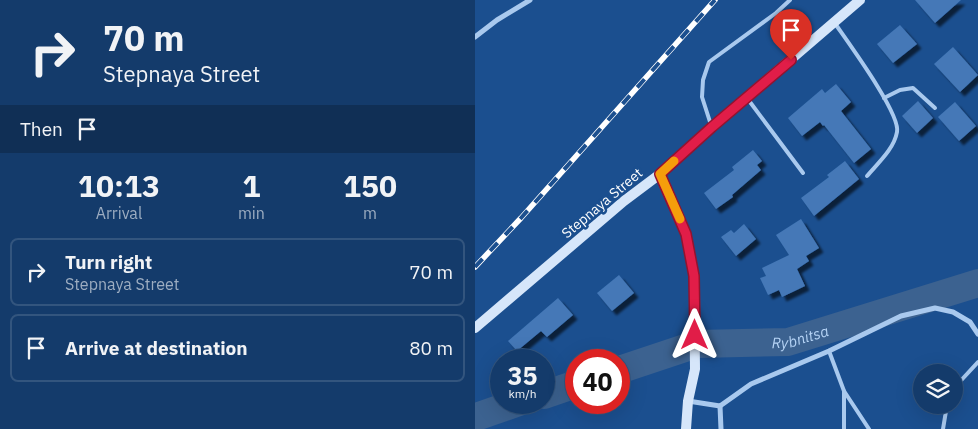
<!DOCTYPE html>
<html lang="en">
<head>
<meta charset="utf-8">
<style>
  body { margin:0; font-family:"IBM Plex Sans",sans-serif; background:#214673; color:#f1f3f6; height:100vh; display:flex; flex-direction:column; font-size:19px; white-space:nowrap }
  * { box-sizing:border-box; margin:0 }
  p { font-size:16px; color:#9dadc1 }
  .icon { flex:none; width:28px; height:28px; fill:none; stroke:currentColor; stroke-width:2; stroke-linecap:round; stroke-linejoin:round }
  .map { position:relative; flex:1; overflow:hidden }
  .sheet { display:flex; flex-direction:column; background:#143b6b; width:475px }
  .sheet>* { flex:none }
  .guide { background:#143b6b; color:#f1f3f6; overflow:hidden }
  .controls { position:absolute; left:438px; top:364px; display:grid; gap:10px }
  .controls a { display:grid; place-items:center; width:50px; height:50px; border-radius:50%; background:#143b6b; box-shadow:0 5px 20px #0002,0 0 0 1px #33557e; font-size:25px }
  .speed { position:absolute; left:15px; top:349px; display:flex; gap:10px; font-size:25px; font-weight:700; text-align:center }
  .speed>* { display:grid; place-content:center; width:65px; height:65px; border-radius:50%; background:#143b6b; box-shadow:0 5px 20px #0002,0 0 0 1px #33557e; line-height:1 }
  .speed small { font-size:12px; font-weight:400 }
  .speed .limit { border:8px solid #d22; background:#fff; color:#111 }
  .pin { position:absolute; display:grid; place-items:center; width:42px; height:42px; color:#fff; margin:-51px -21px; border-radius:50% 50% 50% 0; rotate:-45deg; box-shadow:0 0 5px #0007 }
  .pin .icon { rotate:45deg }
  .me { position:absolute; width:55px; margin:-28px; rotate:0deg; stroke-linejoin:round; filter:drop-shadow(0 0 4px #0008) }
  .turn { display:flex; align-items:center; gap:18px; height:105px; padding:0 20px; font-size:22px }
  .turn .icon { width:65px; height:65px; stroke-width:2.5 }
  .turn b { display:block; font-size:35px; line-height:42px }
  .then { display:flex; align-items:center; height:48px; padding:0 20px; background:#0003; gap:10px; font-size:19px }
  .eta { display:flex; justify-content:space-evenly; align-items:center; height:85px; text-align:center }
  .eta b { font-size:30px; font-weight:800; line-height:35px }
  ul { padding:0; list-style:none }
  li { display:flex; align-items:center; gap:15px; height:68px; margin:0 10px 8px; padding:0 10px; border:2px solid #33557e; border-radius:8px }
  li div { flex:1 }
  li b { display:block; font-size:19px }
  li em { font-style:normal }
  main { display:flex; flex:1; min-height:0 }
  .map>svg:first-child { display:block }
</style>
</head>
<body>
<main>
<section class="sheet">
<div class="guide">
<div class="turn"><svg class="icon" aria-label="right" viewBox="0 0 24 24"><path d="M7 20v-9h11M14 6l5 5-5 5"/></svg><div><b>70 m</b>Stepnaya Street</div></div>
<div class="then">Then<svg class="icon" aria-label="arrive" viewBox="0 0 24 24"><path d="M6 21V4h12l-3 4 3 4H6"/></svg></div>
</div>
<div class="eta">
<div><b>10:13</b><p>Arrival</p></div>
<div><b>1</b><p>min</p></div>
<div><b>150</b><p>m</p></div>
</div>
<ul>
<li><svg class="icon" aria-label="right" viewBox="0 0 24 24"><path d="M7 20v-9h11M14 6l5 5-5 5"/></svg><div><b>Turn right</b><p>Stepnaya Street</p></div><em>70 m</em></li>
<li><svg class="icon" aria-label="arrive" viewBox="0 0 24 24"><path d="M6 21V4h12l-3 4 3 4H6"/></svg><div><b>Arrive at destination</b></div><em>80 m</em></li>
</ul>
</section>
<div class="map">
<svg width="503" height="429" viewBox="0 0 503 429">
  <defs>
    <filter id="shadow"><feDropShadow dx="4.5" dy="4.5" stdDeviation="1" flood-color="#0009"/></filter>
  </defs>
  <rect width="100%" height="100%" fill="#1b4f8f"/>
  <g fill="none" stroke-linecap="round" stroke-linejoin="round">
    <g stroke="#3c6290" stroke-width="28">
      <path id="s1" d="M144 370 222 344 313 342 503 283"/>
      <path d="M69 395 101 384"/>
      <path d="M0 418 1 417 44 402"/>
    </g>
  </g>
  <g fill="#4478b7" filter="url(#shadow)">
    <path d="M440 0H486L460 23Z"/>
    <path d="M425 25 442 44 418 63 402 44Z"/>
    <path d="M478 47 503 75 485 92 459 64Z"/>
    <path d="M361 84 376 102 366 111 396 149 379 163 349 125 348 126 345 122 327 136 313 118 347 89 350 93Z"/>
    <path d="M443 101 458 118 442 133 427 116Z"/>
    <path d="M480 102 501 126 484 141 463 117Z"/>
    <path d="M278 150 287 161 282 165 286 170 257 195 258 197 241 209 229 193 259 170 257 167Z"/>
    <path d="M370 161 384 179 339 216 326 198 354 177 352 175Z"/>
    <path d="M326 219 344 248 331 256 334 261 322 269 330 286 307 297 304 290 293 295 285 278 291 276 287 268 314 255 301 235Z"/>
    <path d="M269 224 281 239 261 256 246 237 256 230 259 233Z"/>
    <path d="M144 275 159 293 137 311 122 293Z"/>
    <path d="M83 298 98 315 72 337 66 331 42 351 33 341Z"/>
  </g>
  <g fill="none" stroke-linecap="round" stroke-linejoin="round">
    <g stroke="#a9c9ee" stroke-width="4">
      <path d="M359 22C372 41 426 114 422 132 419 149 403 163 392 176"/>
      <path d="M272 98 328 173"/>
      <path d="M409 98 425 90 438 88 460 108"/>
      <path d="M236 125 227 97 228 80 234 62 301 13 315 0"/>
      <path d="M354 351 369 391V429"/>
      <path d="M479 388 503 362"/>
      <path d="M369 391 394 429"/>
      <path d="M468 429 472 405"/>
    </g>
    <g stroke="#a9c9ee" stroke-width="5">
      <path d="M0 37 22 20 55 0"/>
      <path d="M213 401 245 406"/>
      <path d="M245 406 276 384 354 351 426 316 460 308 478 312 495 322 503 334"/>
      <path d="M245 406 246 429"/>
    </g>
    <g stroke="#d6e6fa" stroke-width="10">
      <path d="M185 174 211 234 219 276 220 369 213 401 211 429"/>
      <path d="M0 328 149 201 185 174 237 127 385 0"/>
    </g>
    <defs>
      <path id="rail" d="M0 267 46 218 240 0"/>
    </defs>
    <use href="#rail" stroke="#fff" stroke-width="5.5"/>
    <use href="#rail" stroke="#1b4f8f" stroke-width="4" stroke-dasharray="11" stroke-linecap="butt"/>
  </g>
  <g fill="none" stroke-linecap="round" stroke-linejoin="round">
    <defs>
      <path id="route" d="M220 335 219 276 211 234 185 174 237 127 316 60"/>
    </defs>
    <use href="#route" stroke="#92132f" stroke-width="12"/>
    <use href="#route" stroke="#e11d48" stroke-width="9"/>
    <path stroke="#f59e0b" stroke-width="9" d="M199 161 185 174 205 219"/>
  </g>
  <g text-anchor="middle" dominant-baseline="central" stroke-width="5" stroke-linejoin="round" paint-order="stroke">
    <g font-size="14" fill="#fff" stroke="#1b4f8f">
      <text transform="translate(127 203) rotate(-40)">Stepnaya Street</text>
    </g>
    <g font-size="15" font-style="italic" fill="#b5d3f5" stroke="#1b4f8f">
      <text stroke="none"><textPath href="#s1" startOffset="186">Rybnitsa</textPath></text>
    </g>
  </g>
</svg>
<div class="controls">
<a><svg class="icon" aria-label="layers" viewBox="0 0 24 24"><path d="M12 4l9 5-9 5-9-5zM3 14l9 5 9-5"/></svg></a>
</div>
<div class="speed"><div>35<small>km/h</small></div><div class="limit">40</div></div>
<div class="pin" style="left:316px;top:60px;background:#d93025"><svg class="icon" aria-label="arrive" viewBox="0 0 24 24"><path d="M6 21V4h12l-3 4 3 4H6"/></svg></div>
<svg class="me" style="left:220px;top:335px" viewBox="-20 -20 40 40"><path d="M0-17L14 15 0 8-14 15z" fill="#e11d48" stroke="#fff" stroke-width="4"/></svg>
</div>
</main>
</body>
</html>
